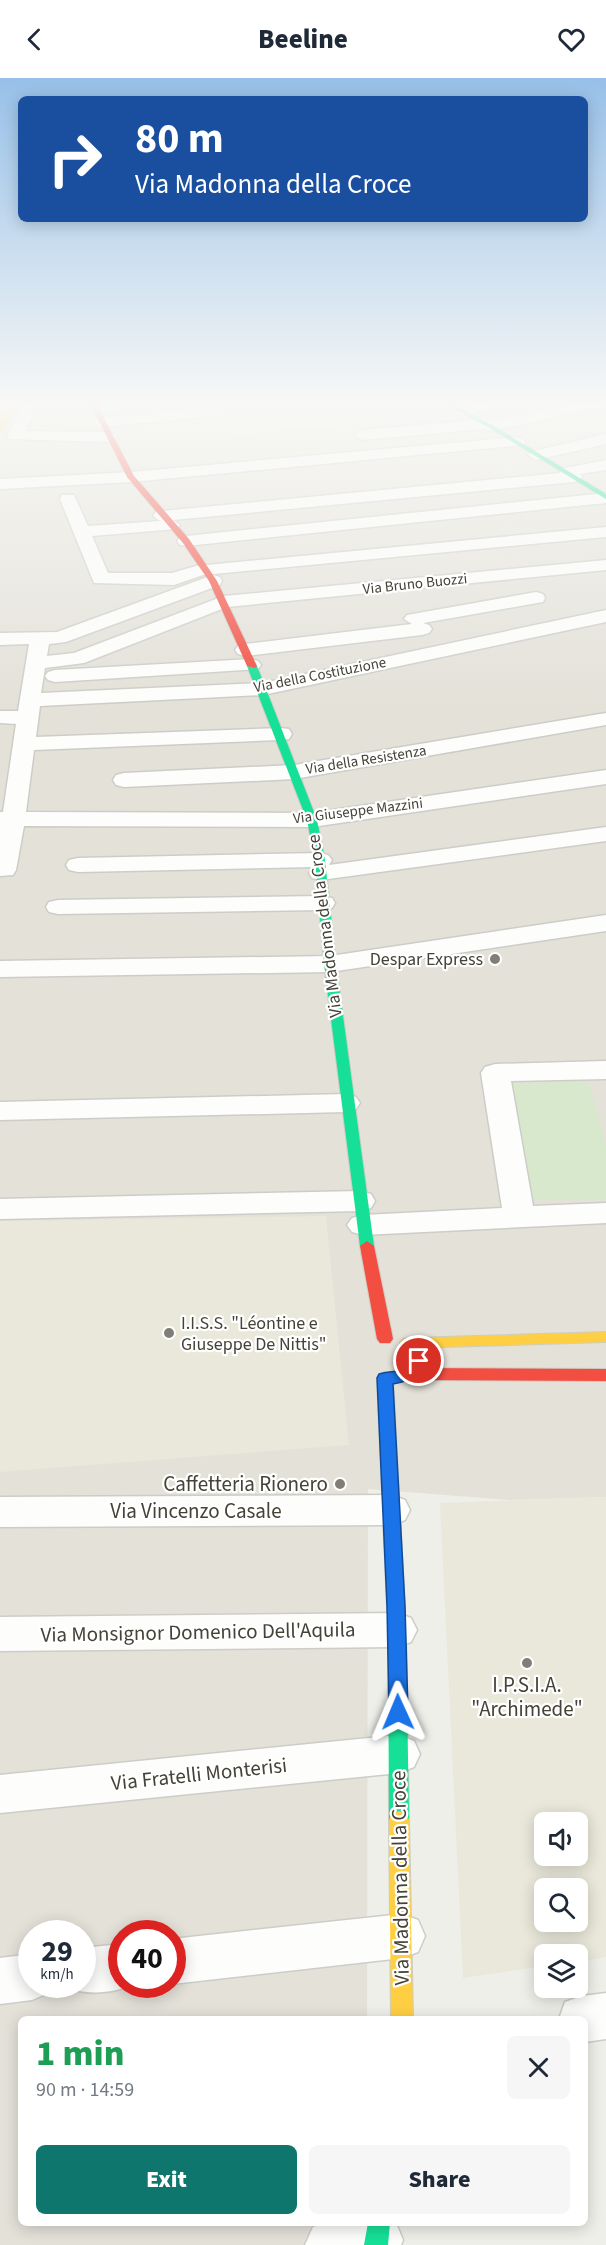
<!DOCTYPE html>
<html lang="en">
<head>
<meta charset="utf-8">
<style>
  body { margin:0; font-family:"Source Sans 3",sans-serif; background:#f6f6f7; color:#1f2937; height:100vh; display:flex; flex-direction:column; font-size:22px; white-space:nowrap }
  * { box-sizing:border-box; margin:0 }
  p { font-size:20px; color:#747a83 }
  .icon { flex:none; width:33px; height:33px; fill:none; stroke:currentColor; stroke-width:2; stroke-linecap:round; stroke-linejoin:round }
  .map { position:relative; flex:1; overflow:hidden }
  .drawer { position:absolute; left:18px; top:1938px; width:570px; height:210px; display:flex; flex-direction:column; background:#fff; border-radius:9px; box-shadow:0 3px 15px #0003 }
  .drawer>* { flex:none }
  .guide { position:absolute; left:18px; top:18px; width:570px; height:126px; border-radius:9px; box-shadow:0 3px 15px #0003; background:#1a4fa0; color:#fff; overflow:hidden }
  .controls { position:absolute; left:534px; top:1734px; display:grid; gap:12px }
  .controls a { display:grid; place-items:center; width:54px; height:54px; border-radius:9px; background:#fff; box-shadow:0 3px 15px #0003; font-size:30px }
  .speed { position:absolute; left:18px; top:1842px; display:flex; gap:12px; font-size:30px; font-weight:700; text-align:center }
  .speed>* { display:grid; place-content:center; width:78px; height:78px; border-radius:50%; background:#fff; box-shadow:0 3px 15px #0003; line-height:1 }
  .speed small { font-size:15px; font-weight:400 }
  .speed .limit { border:9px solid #d22; background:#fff; color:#111 }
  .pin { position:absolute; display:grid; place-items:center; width:51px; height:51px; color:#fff; margin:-26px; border:3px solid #fff; border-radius:50%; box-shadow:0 2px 6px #0007 }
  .me { position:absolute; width:66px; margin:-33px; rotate:359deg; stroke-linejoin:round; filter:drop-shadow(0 0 4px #0008) }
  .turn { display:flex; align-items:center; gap:21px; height:126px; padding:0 18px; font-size:27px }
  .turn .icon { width:78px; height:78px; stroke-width:2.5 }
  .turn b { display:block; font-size:42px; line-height:51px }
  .round { display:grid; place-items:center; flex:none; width:63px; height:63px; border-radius:9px; background:#f6f6f7 }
  .summary { display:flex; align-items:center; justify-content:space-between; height:102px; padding:0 18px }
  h1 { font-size:36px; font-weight:800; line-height:45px; color:#1e9e55 }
  .button { display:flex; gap:12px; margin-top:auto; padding:12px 18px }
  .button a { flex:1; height:69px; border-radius:9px; background:#0f766e; color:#fff; font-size:24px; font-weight:800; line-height:69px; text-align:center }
  .button a+a { background:#f6f6f7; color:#1f2937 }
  header { display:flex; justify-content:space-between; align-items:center; height:78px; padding:0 18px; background:#fff; font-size:27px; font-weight:800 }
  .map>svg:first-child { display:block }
</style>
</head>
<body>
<header><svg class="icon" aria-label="back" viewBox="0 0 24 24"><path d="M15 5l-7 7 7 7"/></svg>Beeline<svg class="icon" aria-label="heart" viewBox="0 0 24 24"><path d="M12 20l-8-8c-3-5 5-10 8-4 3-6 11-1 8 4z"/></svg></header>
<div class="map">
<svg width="606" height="2167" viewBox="0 0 606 2167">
  <rect width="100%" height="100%" fill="#efefea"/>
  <path fill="#e3e1d8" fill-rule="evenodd" d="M0 323H606V1419L509 1422 368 1411 367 1941H21V2145H343L335 2167H0ZM32 1856H82V1906H32ZM122 1856H172V1906H122Z"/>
  <g fill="#e9e8da" fill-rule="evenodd">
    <path d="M219 323H361L375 344 235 356Z"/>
    <path d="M326 1138 349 1367 0 1394V1143Z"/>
    <path d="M606 1419V1879L578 1884V1876H544V1888L463 1900 440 1425ZM544 1744H578V1778H544ZM544 1810H578V1844H544Z"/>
  </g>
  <path fill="#d8e8cc" d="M588 1003 606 1066V1121L534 1122 505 1006Z"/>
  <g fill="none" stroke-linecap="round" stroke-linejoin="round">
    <defs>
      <g id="street">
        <path d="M0 323 35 325 38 328 25 353 109 354 117 359 109 364 9 361 7 358 21 331 2 326Z"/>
        <path d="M485 323H512L510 326 460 338 452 333 455 330Z"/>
        <path d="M590 323H606V328L490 353 484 351 363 362 355 357 363 352 485 341 491 343Z"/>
        <path d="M217 329 222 331 225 334 222 337 101 349 93 344 101 339Z"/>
        <path d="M606 356V366L536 382 528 377 530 374Z"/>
        <path d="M517 359 523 361 525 364 523 367 131 404 0 411V401L131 394Z"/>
        <path d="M606 382V392L580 396 582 399 580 402 574 404 173 442 180 447 177 451 92 458 108 495H172L196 488 606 449V459L203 497 174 507 94 505 60 421 62 417H74L88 448 160 443 153 438 156 434 162 433 560 395 561 391Z"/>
        <path d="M606 415V425L186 468 180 467 177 463 180 459 186 458Z"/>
        <path d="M606 482V492L227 529 84 585 45 590 41 615 263 605 606 532V544L263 617 40 628 36 659 281 650 289 651 292 656 289 661 281 662 34 672 26 734 312 735 606 692V706L312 749 24 748 16 792 13 797 0 798V734H3L16 646 0 645V633H18L29 566 0 567V555L57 554 213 497 220 499 222 503 220 507 66 564 49 566 47 578 74 575 224 518Z"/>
        <path d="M536 514 543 516 545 520 543 524 423 545 429 547 432 551 429 555 422 557 245 578 238 576 235 572 238 568 245 566 412 546 404 541 407 537Z"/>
        <path d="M251 581 258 583 261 587 258 591 55 604 48 602 45 598 48 594 55 592Z"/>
        <path d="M606 635V647L294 701 124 709 116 707 113 702 116 697 124 695 294 687Z"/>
        <path d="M606 749V763L321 802 312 800 309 795 315 789 78 794 69 792 66 787 69 782 78 780 320 775 328 777 332 782 329 787Z"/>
        <path d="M323 818 332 820 335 825 332 830 323 832 58 836 49 834 46 829 49 824 58 822Z"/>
        <path d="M606 837V853L330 894 0 899V883L330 878Z"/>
        <path d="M606 983V1001L511 1003 533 1128 606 1125V1145L363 1157 352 1154 347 1147 352 1140 363 1137 502 1130 481 995 485 989 495 986Z"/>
        <path d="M346 1016 356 1019 360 1025 356 1031 346 1034 0 1042V1024Z"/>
        <path d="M360 1113 371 1116 375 1123 371 1130 360 1133 0 1141V1121Z"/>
        <path d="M392 1417 405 1422 410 1432 405 1442 392 1447 0 1449V1419Z"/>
        <path d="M397 1535 411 1540 417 1552 411 1564 397 1569 0 1573V1539Z"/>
        <path d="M399 1657 414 1663 420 1676 414 1689 399 1695 0 1735V1697Z"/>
        <path d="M402 1836 418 1842 425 1858 418 1874 402 1880 172 1906V1861Z"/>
        <path d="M122 1866V1906H135C113 1915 88 1918 66 1909L65 1906H82V1870Z"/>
        <path d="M32 1876V1906H52L48 1915 32 1922 0 1926V1880Z"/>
        <path d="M606 1915V1961L585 1964V1941H559L565 1924 582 1918Z"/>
        <path d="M322 2145H396L403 2162 401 2167H305L313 2149Z"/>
      </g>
      <g id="fast">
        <path d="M438 323H446L492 347 606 416V421L488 349Z"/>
        <path d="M252 585 257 588 317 742 325 782 336 886 374 1168 367 1173 360 1168 324 886 315 782 307 742 247 588Z"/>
        <path d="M385 1294 390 1296 393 1300 406 1552 409 1742 406 1748 399 1751 392 1748 389 1742 388 1552 377 1300 380 1296Z"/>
        <path d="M368 2145H390L388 2167H364Z"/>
      </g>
      <g id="slow">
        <path d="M606 1254V1264L408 1270 403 1269 400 1265 403 1261 408 1260Z"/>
        <path d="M399 1733 406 1736 409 1742 413 1941H391L389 1742 392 1736Z"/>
      </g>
      <g id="jam">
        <path d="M89 323H95L134 398 189 461 217 503 257 588 255 590 247 588 209 503 183 465 127 399Z"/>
        <path d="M367 1163 374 1168 393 1261 390 1265H380L377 1261 360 1168Z"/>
        <path d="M409 1290 606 1291V1303L409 1302 404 1300 401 1296 404 1292Z"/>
      </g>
    </defs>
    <use href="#street" stroke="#cdcdc8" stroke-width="3"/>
    <use href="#fast" stroke="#cecdc2" stroke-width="2"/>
    <use href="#slow" stroke="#cecdc2" stroke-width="2"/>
    <use href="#jam" stroke="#cecdc2" stroke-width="2"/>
    <use href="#street" fill="#fdfdfc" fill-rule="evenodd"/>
    <use href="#fast" fill="#16e098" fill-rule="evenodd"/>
    <use href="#slow" fill="#ffcf43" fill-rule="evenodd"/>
    <use href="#jam" fill="#f24e42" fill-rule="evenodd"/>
    <defs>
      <path id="slow-bridge" d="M0 350 14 323"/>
    </defs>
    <use href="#slow-bridge" stroke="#cecdc2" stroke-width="9" stroke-linecap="butt"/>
    <use href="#slow-bridge" stroke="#ffcf43" stroke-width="8"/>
  </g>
  <linearGradient id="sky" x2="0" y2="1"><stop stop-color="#97c0e8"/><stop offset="0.52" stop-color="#f8f8f6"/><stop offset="1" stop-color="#f8f8f6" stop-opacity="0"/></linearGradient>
  <rect width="606" height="626" fill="url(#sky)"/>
  <path fill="#1a73e8" stroke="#114b97" stroke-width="1.5" d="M419 1277 425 1279 427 1283C422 1299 409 1303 393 1306L405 1528 408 1634 405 1640 398 1643 392 1640 389 1634 387 1528 377 1300 379 1296C397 1290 403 1299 414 1279Z"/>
  <g fill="#807f76" stroke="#fff" stroke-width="2">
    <circle cx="495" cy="881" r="6"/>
    <circle cx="169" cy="1255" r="6"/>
    <circle cx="340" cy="1406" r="6"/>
    <circle cx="527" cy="1585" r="6"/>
  </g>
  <g text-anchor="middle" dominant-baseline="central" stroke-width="4.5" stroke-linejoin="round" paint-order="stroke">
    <g font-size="15" fill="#454237" stroke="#fff">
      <text transform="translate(415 506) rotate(-6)">Via Bruno Buozzi</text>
      <text transform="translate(320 597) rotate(-11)">Via della Costituzione</text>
      <text transform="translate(366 682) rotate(-9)">Via della Resistenza</text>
      <text transform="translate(358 733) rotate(-7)">Via Giuseppe Mazzini</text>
    </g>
    <g font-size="18" fill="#454237" stroke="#fff">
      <text transform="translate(325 848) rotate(-97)">Via Madonna della Croce</text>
    </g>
    <g font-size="18" fill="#454237" stroke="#fff" text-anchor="end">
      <text x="483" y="881">Despar Express</text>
      <text x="181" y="1245" text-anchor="start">I.I.S.S. "Léontine e<tspan x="181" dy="21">Giuseppe De Nittis"</tspan></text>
    </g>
    <g font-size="21" fill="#454237" stroke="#fff" text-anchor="end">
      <text x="328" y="1406">Caffetteria Rionero</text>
      <text x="527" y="1607" text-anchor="middle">I.P.S.I.A.<tspan x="527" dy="24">"Archimede"</tspan></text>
    </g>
    <g font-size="21" fill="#454237" stroke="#fff">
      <text x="196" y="1433">Via Vincenzo Casale</text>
      <text transform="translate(198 1554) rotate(-1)">Via Monsignor Domenico Dell'Aquila</text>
      <text transform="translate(199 1696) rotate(-6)">Via Fratelli Monterisi</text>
      <text transform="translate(400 1800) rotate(-91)">Via Madonna della Croce</text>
    </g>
  </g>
</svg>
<div class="controls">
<a><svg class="icon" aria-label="sound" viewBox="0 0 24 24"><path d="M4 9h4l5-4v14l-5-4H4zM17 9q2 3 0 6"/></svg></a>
<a><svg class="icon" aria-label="search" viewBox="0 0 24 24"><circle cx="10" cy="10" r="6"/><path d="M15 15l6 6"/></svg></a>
<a><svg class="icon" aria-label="layers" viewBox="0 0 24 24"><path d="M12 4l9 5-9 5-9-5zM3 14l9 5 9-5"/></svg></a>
</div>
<div class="speed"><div>29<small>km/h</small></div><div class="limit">40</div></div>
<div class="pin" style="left:419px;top:1283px;background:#d93025"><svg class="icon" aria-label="arrive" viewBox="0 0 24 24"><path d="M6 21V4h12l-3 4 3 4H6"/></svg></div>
<svg class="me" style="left:398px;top:1634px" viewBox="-20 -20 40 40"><path d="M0-17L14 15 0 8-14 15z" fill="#1a73e8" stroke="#fff" stroke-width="4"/></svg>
<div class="guide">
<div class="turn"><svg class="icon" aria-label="right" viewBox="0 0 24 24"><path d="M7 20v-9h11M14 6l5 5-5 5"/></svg><div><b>80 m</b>Via Madonna della Croce</div></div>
</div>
<section class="drawer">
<div class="summary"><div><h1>1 min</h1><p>90 m · 14:59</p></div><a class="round"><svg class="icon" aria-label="close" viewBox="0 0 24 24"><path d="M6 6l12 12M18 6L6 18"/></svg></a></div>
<div class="button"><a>Exit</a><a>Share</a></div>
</section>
</div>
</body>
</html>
